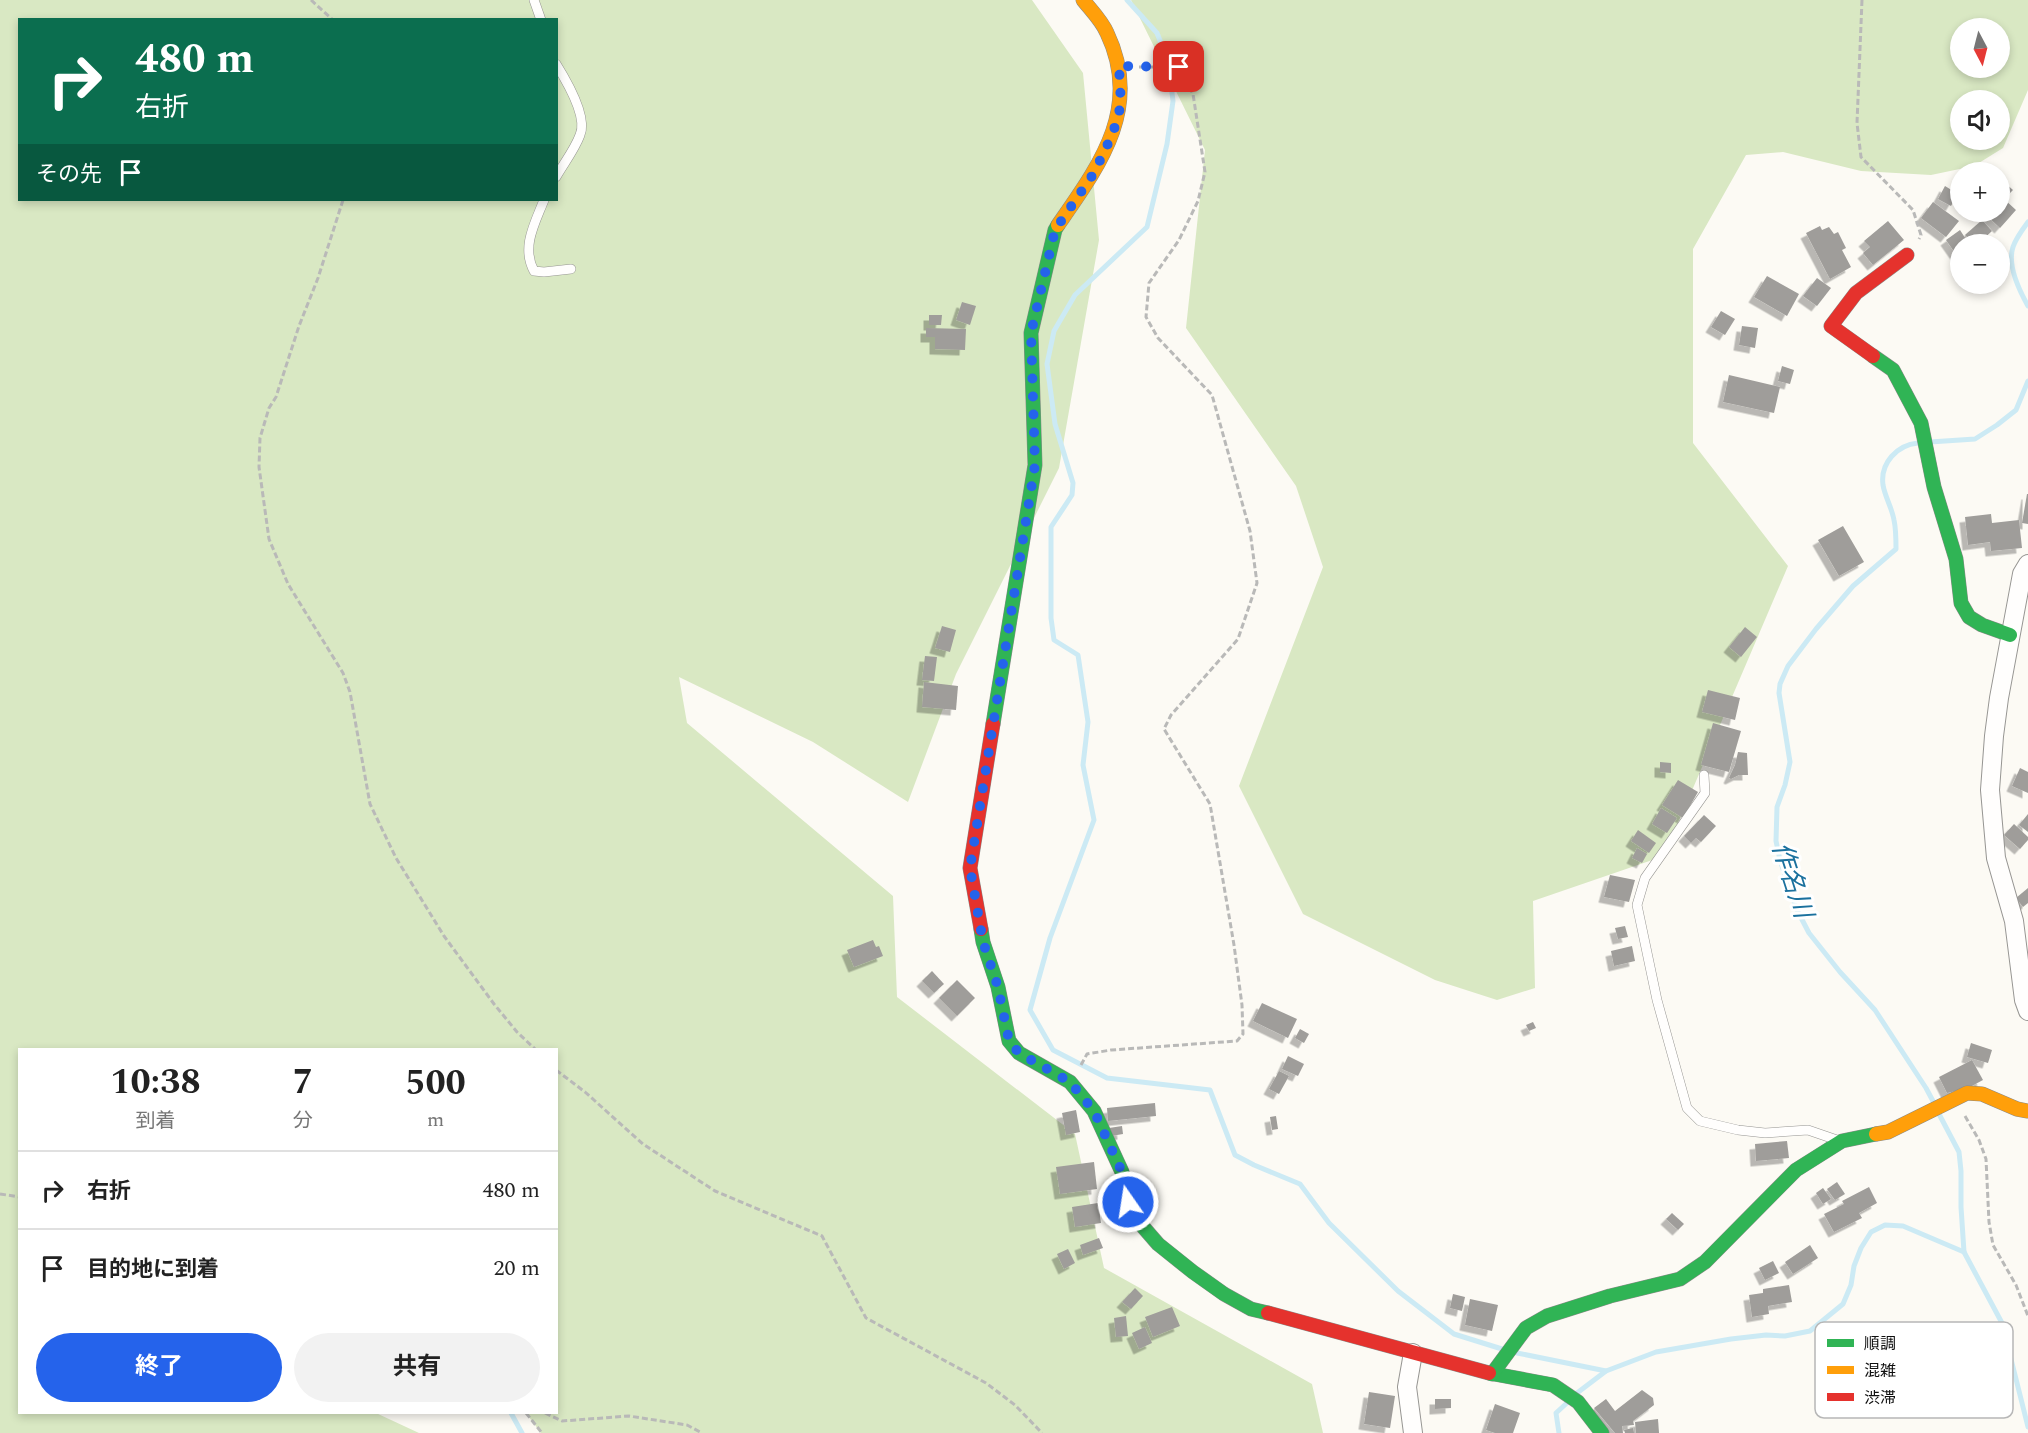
<!DOCTYPE html>
<html lang="ja">
<head>
<meta charset="utf-8">
<style>
  body { margin:0; font-family:Spectral,"Noto Sans JP",serif; background:#f2f2f2; color:#222; height:100vh; display:flex; flex-direction:column; font-size:22px; white-space:nowrap }
  * { box-sizing:border-box; margin:0 }
  p { font-size:20px; color:#767676 }
  .icon { flex:none; width:33px; height:33px; fill:none; stroke:currentColor; stroke-width:2; stroke-linecap:round; stroke-linejoin:round }
  .map { position:relative; flex:1; overflow:hidden }
  .side { position:absolute; left:18px; top:1048px; width:540px; height:366px; display:flex; flex-direction:column; background:#fff; border-radius:0px; box-shadow:0 3px 9px #0003 }
  .side>* { flex:none }
  .guide { position:absolute; left:18px; top:18px; width:540px; height:183px; border-radius:0px; box-shadow:0 3px 9px #0003; background:#0b6e4f; color:#fff; overflow:hidden }
  .needle { width:39px; rotate:173deg }
  .tools { position:absolute; left:1950px; top:18px; display:grid; gap:12px }
  .tools a { display:grid; place-items:center; width:60px; height:60px; border-radius:50%; background:#fff; box-shadow:0 3px 9px #0003; font-size:30px }
  .pin { position:absolute; display:grid; place-items:center; width:51px; height:51px; color:#fff; margin:-26px; border-radius:12px; box-shadow:0 3px 9px #0006 }
  .me { position:absolute; width:66px; margin:-33px; rotate:347deg; stroke-linejoin:round; filter:drop-shadow(0 0 4px #0008) }
  .turn { display:flex; align-items:center; gap:21px; height:126px; padding:0 18px; font-size:27px }
  .turn .icon { width:78px; height:78px; stroke-width:2.5 }
  .turn b { display:block; font-size:42px; line-height:51px }
  .then { display:flex; align-items:center; height:57px; padding:0 18px; background:#0003; gap:12px; font-size:22px }
  .eta { display:flex; justify-content:space-evenly; align-items:center; height:102px; text-align:center }
  .eta b { font-size:36px; font-weight:700; line-height:42px }
  .button { display:flex; gap:12px; margin-top:auto; padding:12px 18px }
  .button a { flex:1; height:69px; border-radius:36px; background:#2563eb; color:#fff; font-size:24px; font-weight:700; line-height:69px; text-align:center }
  .button a+a { background:#f2f2f2; color:#222 }
  ul { padding:0; list-style:none }
  li { display:flex; align-items:center; gap:18px; height:78px; padding:0 18px; border-top:2px solid #e0e0e0 }
  li div { flex:1 }
  li b { display:block; font-size:22px }
  li em { font-style:normal }
  .map>svg:first-child { display:block }
</style>
</head>
<body>
<div class="map">
<svg width="2028" height="1433" viewBox="0 0 2028 1433">
  <defs>
    <filter id="shadow"><feDropShadow dx="-5.5" dy="5.5" stdDeviation="0" flood-color="#0004"/></filter>
  </defs>
  <rect width="100%" height="100%" fill="#fcfaf4"/>
  <g fill="#d9e8c3" fill-rule="evenodd">
    <path d="M0 0H1032L1083 73 1099 240 1059 468 956 674 908 802 813 742 679 677 687 723 893 896 897 997 1075 1134 1104 1268 1312 1384 1323 1433H541L526 1413H556V1050H20V1413H376L419 1433H0ZM20 20H556V200H20Z"/>
    <path d="M1131 0H2028V90L2003 148 1974 166 1931 175 1861 171 1783 152 1746 155 1693 249V443L1788 566 1664 856 1533 901 1535 988 1497 1000 1435 980 1303 914 1239 786 1323 567 1296 486 1186 328 1205 150ZM1960 28H2000V68H1960ZM1960 100H2000V140H1960Z"/>
  </g>
  <g fill="none" stroke-linecap="round" stroke-linejoin="round">
    <g stroke="#cceaf4" stroke-width="5">
      <path d="M1127 0 1157 33 1167 58"/>
      <path d="M1170 76 1173 101 1167 144 1147 227 1075 295 1054 331 1047 364 1055 424 1073 483 1072 495 1051 527V618L1054 640 1078 655 1088 722 1083 765 1094 820 1050 938 1030 1010 1053 1050 1107 1078 1210 1090 1235 1155 1254 1165 1300 1184 1329 1223 1398 1291 1454 1334 1502 1349"/>
      <path d="M2028 222C2022 230 2016 238 2013 247 2007 265 2019 290 2028 306"/>
      <path d="M1930 442 1975 439 1997 425 2016 410 2028 381"/>
      <path d="M1918 443C1897 445 1880 463 1883 485 1885 497 1892 508 1894 520 1896 529 1896 539 1896 549L1853 586 1816 629 1788 666 1780 684 1779 693 1790 762 1785 785 1777 807 1776 841 1780 860 1797 910 1809 933 1840 972 1875 1010 1926 1088 1934 1103"/>
      <path d="M1939 1114 1959 1152 1961 1171V1207L1964 1252 2002 1323 2028 1427"/>
      <path d="M1517 1353 1606 1371"/>
      <path d="M1577 1393 1606 1371 1656 1352 1731 1339 1766 1335 1785 1336 1810 1331 1843 1304 1851 1285 1854 1266 1861 1248 1871 1232 1885 1225 1903 1226 1964 1252"/>
      <path d="M511 1413 522 1433"/>
      <path d="M1559 1433 1556 1413 1568 1402"/>
    </g>
  </g>
  <g fill="#9f9d9a" filter="url(#shadow)">
    <path d="M2004 182 2013 190 2004 199 2016 210 2000 228 1983 212H2000V186Z"/>
    <path d="M1945 186 1958 194 1951 206 1938 199Z"/>
    <path d="M1933 202 1959 221 1946 237 1921 218Z"/>
    <path d="M1982 220 1992 231 1978 244H1975L1965 235Z"/>
    <path d="M1888 221 1904 240 1873 265 1863 253 1870 247 1864 241Z"/>
    <path d="M1820 226 1822 230 1829 227 1834 234 1838 232 1846 248 1842 250 1851 267 1830 279 1806 233Z"/>
    <path d="M1960 230 1969 244H1960V256L1958 257 1946 240Z"/>
    <path d="M1767 276 1799 294 1787 316 1754 297Z"/>
    <path d="M1817 278 1831 288 1817 306 1803 296Z"/>
    <path d="M962 302 976 306 970 325 956 320Z"/>
    <path d="M1721 311 1735 319 1725 335 1711 327Z"/>
    <path d="M929 315H942L941 325H929Z"/>
    <path d="M1742 326 1758 328 1755 348 1739 345Z"/>
    <path d="M926 328 966 329 965 350 935 349V337H926Z"/>
    <path d="M1782 366 1794 370 1790 384 1778 381Z"/>
    <path d="M1729 375 1780 387 1774 413 1723 402Z"/>
    <path d="M2027 494H2028V524L2022 523Z"/>
    <path d="M1991 514 1992 523 2019 520 2022 548 1991 551 1990 542 1968 545 1965 517Z"/>
    <path d="M1843 526 1864 562 1839 576 1818 540Z"/>
    <path d="M942 626 956 630 950 652 935 648Z"/>
    <path d="M1745 627 1757 637 1741 657 1729 647Z"/>
    <path d="M925 656 937 657 934 681 922 680Z"/>
    <path d="M924 682 958 686 956 710 922 707Z"/>
    <path d="M1708 690 1740 698 1735 720 1702 712Z"/>
    <path d="M1713 723 1741 731 1729 772 1701 765Z"/>
    <path d="M1738 752 1747 753 1748 775H1739L1731 779 1729 778 1735 765Z"/>
    <path d="M1660 762 1671 763V773L1660 772Z"/>
    <path d="M2020 768 2028 772V793L2012 786Z"/>
    <path d="M1678 780 1698 792 1683 818 1662 805Z"/>
    <path d="M1661 808 1677 818 1667 833 1652 824Z"/>
    <path d="M2028 814V832L2019 825Z"/>
    <path d="M1704 815 1716 826 1701 842 1696 838 1691 843 1684 836Z"/>
    <path d="M2014 824 2028 837V840L2020 849 2004 835Z"/>
    <path d="M1638 830 1656 843 1649 853 1631 841Z"/>
    <path d="M1637 848 1647 854 1642 863 1632 858Z"/>
    <path d="M1610 875 1635 880 1629 902 1604 897Z"/>
    <path d="M2028 888V903L2023 907 2016 898Z"/>
    <path d="M1625 926 1628 937 1618 939 1615 928Z"/>
    <path d="M873 940 876 947 879 946 883 956 854 967 847 950Z"/>
    <path d="M1632 946 1635 961 1614 966 1611 951Z"/>
    <path d="M932 971 944 984 934 993 922 981Z"/>
    <path d="M957 980 975 998 957 1016 939 998Z"/>
    <path d="M1262 1003 1297 1019 1288 1038 1253 1021Z"/>
    <path d="M1533 1022 1536 1028 1529 1031 1526 1025Z"/>
    <path d="M1300 1029 1309 1034 1304 1043 1295 1038Z"/>
    <path d="M1971 1043 1992 1050 1988 1063 1967 1057Z"/>
    <path d="M1288 1056 1304 1064 1298 1076 1282 1069Z"/>
    <path d="M1972 1060 1983 1080 1968 1088 1947 1093 1939 1077Z"/>
    <path d="M1279 1071 1289 1076 1279 1094 1269 1089Z"/>
    <path d="M1155 1103 1156 1116 1108 1121 1107 1108Z"/>
    <path d="M1076 1110 1080 1132 1066 1135 1062 1113Z"/>
    <path d="M1276 1116 1278 1129 1272 1130 1270 1117Z"/>
    <path d="M1122 1126 1123 1134 1111 1136 1109 1128Z"/>
    <path d="M1787 1141 1789 1158 1756 1161 1755 1144Z"/>
    <path d="M1094 1162 1097 1189 1060 1194 1056 1167Z"/>
    <path d="M1837 1182 1845 1194 1835 1200 1827 1189Z"/>
    <path d="M1869 1187 1877 1203 1859 1213 1862 1218 1834 1232 1824 1214 1844 1204 1842 1201Z"/>
    <path d="M1823 1188 1831 1199 1823 1204 1816 1193Z"/>
    <path d="M1098 1203 1101 1223 1075 1227 1072 1207Z"/>
    <path d="M1672 1213 1684 1224 1678 1230 1666 1219Z"/>
    <path d="M1099 1238 1103 1248 1083 1255 1080 1245Z"/>
    <path d="M1810 1245 1818 1258 1793 1274 1785 1262Z"/>
    <path d="M1068 1249 1075 1263 1064 1269 1057 1254Z"/>
    <path d="M1773 1261 1779 1273 1765 1280 1759 1268Z"/>
    <path d="M1789 1285 1792 1302 1768 1306 1769 1314 1752 1317 1749 1295 1763 1293V1289Z"/>
    <path d="M1135 1288 1143 1296 1131 1309 1122 1302Z"/>
    <path d="M1453 1294 1465 1297 1462 1311 1450 1308Z"/>
    <path d="M1470 1299 1498 1305 1492 1331 1465 1325Z"/>
    <path d="M1172 1307 1180 1326 1153 1337 1145 1317Z"/>
    <path d="M1126 1316 1128 1336 1116 1337 1114 1318Z"/>
    <path d="M1145 1327 1152 1343 1139 1349 1132 1333Z"/>
    <path d="M1642 1390 1653 1398 1654 1405 1633 1421 1634 1425 1622 1426 1623 1433H1615L1594 1408 1606 1399 1615 1411Z"/>
    <path d="M1369 1392 1395 1396 1390 1428 1364 1424Z"/>
    <path d="M1435 1399H1451V1408L1435 1409Z"/>
    <path d="M1495 1404 1520 1413 1513 1433H1495L1486 1430Z"/>
    <path d="M1658 1419 1659 1433H1636L1635 1422Z"/>
    <path d="M1633 1428 1634 1433H1625L1624 1430Z"/>
  </g>
  <g fill="none" stroke-linecap="round" stroke-linejoin="round">
    <defs>
      <g id="lane">
        <path d="M534 0 541 20"/>
        <path d="M556 64C566 80 588 117 580 135 575 149 564 163 556 177"/>
        <path d="M544 200C535 223 521 247 534 271L544 272 571 269"/>
        <path d="M1704 775 1705 793 1645 878 1637 905 1657 1000 1687 1108 1700 1121 1738 1130 1765 1133 1808 1130 1837 1140"/>
      </g>
      <g id="street">
        <path d="M2028 564 2022 574 1999 698 1994 736 1990 790 1996 858 2014 921 2024 1000 2028 1011"/>
        <path d="M1413 1433 1407 1387 1413 1353"/>
      </g>
      <g id="fast">
        <path d="M1873 356 1893 370 1921 423 1934 487 1956 559 1961 603 1969 617 1982 625 2010 635"/>
        <path d="M993 724 1035 465 1031 333 1055 230 1058 225"/>
        <path d="M981 929 983 942 998 987 1009 1041 1019 1053 1070 1082 1094 1111 1122 1172 1128 1202 1138 1221 1158 1244 1193 1272 1224 1294 1251 1309 1268 1313"/>
        <path d="M1489 1373 1553 1385 1578 1402 1602 1433"/>
        <path d="M1492 1374 1526 1328 1547 1316 1610 1296 1680 1279 1705 1262 1796 1170 1842 1141 1876 1134"/>
      </g>
      <g id="slow">
        <path d="M1058 225C1099 166 1143 108 1107 33 1102 21 1091 10 1083 0"/>
        <path d="M1876 1134 1888 1132 1967 1093 1982 1094 2017 1109 2028 1111"/>
      </g>
      <g id="jam">
        <path d="M1873 356 1831 326 1856 293 1907 255"/>
        <path d="M981 929 970 868 993 724"/>
        <path d="M1268 1313 1489 1373"/>
      </g>
    </defs>
    <use href="#lane" stroke="#969592" stroke-width="10"/>
    <use href="#street" stroke="#969592" stroke-width="20"/>
    <use href="#fast" stroke="#8c8b89" stroke-width="15"/>
    <use href="#slow" stroke="#8c8b89" stroke-width="15"/>
    <use href="#jam" stroke="#8c8b89" stroke-width="15"/>
    <g stroke="#b9b9b8" stroke-width="3" stroke-dasharray="6 3" stroke-linecap="butt">
      <path d="M311 0 333 20"/>
      <path d="M1862 0 1857 123 1861 157 1913 210 1921 235 1919 239"/>
      <path d="M343 200 318 278 299 326 276 397 269 408 260 438 259 467 269 539 288 584 343 673 350 692 370 804 396 858 444 936 494 1004 517 1032 536 1050"/>
      <path d="M1081 1065 1087 1054 1111 1050 1237 1041 1243 1034 1242 1005 1234 945 1210 804 1164 729 1171 715 1238 639 1257 583 1250 531 1212 395 1158 338 1146 317 1149 283 1179 240 1198 201 1205 172 1193 94 1179 67H1139"/>
      <path d="M556 1070 585 1092 643 1144 715 1191 822 1236 866 1318 986 1383 1015 1405 1042 1433"/>
      <path d="M1965 1116 1979 1140 1986 1159 1989 1222 1993 1245 2016 1285 2028 1316"/>
      <path d="M0 1194 20 1197"/>
      <path d="M526 1413 542 1433"/>
      <path d="M545 1413 562 1421 629 1416 687 1425 702 1433"/>
    </g>
    <use href="#lane" stroke="#fffefd" stroke-width="9"/>
    <use href="#street" stroke="#fffefd" stroke-width="18"/>
    <use href="#fast" stroke="#30b455" stroke-width="14"/>
    <use href="#slow" stroke="#ff9f0a" stroke-width="14"/>
    <use href="#jam" stroke="#e5322d" stroke-width="14"/>
  </g>
  <g fill="none" stroke-linecap="round" stroke-linejoin="round">
    <path stroke="#2563eb" stroke-width="10" stroke-dasharray="0 18" d="M1128 1202 1122 1172 1094 1111 1070 1082 1019 1053 1009 1041 998 987 983 942 970 868 1035 465 1031 333 1055 230 1094 173 1113 133 1121 105 1119 66 1179 67"/>
  </g>
  <g text-anchor="middle" dominant-baseline="central" stroke-width="6" stroke-linejoin="round" paint-order="stroke">
    <g font-size="26" font-style="italic" fill="#1b719e" stroke="#fff">
      <text transform="translate(1792 880) rotate(72)">作名川</text>
    </g>
  </g>
  <rect x="1815" y="1322" width="198" height="96" rx="9" fill="#fff" stroke="#b7b7b7" stroke-width="1.5"/>
  <rect x="1827" y="1339" width="27" height="8" fill="#30b455"/>
  <rect x="1827" y="1366" width="27" height="8" fill="#ff9f0a"/>
  <rect x="1827" y="1393" width="27" height="8" fill="#e5322d"/>
  <g font-size="16" fill="#0f0f0f">
    <text x="1864" y="1349">順調</text>
    <text x="1864" y="1376">混雑</text>
    <text x="1864" y="1403">渋滞</text>
  </g>
</svg>
<div class="tools">
<a><svg class="needle" viewBox="-14 -14 28 28"><path d="M0-13l5 13h-10z" fill="#e53935"/><path d="M0 13l5-13h-10z" fill="#767676"/></svg></a>
<a><svg class="icon" aria-label="sound" viewBox="0 0 24 24"><path d="M4 9h4l5-4v14l-5-4H4zM17 9q2 3 0 6"/></svg></a>
<a>+</a>
<a>−</a>
</div>
<div class="pin" style="left:1179px;top:67px;background:#d93025"><svg class="icon" aria-label="arrive" viewBox="0 0 24 24"><path d="M6 21V4h12l-3 4 3 4H6"/></svg></div>
<svg class="me" style="left:1128px;top:1202px" viewBox="-20 -20 40 40"><circle r="17" fill="#2563eb" stroke="#fff" stroke-width="3"/><path d="M0-11L8 9 0 5-8 9z" fill="#fff"/></svg>
<div class="guide">
<div class="turn"><svg class="icon" aria-label="right" viewBox="0 0 24 24"><path d="M7 20v-9h11M14 6l5 5-5 5"/></svg><div><b>480 m</b>右折</div></div>
<div class="then">その先<svg class="icon" aria-label="arrive" viewBox="0 0 24 24"><path d="M6 21V4h12l-3 4 3 4H6"/></svg></div>
</div>
<section class="side">
<div class="eta">
<div><b>10:38</b><p>到着</p></div>
<div><b>7</b><p>分</p></div>
<div><b>500</b><p>m</p></div>
</div>
<ul>
<li><svg class="icon" aria-label="right" viewBox="0 0 24 24"><path d="M7 20v-9h11M14 6l5 5-5 5"/></svg><div><b>右折</b></div><em>480 m</em></li>
<li><svg class="icon" aria-label="arrive" viewBox="0 0 24 24"><path d="M6 21V4h12l-3 4 3 4H6"/></svg><div><b>目的地に到着</b></div><em>20 m</em></li>
</ul>
<div class="button"><a>終了</a><a>共有</a></div>
</section>
</div>
</body>
</html>
